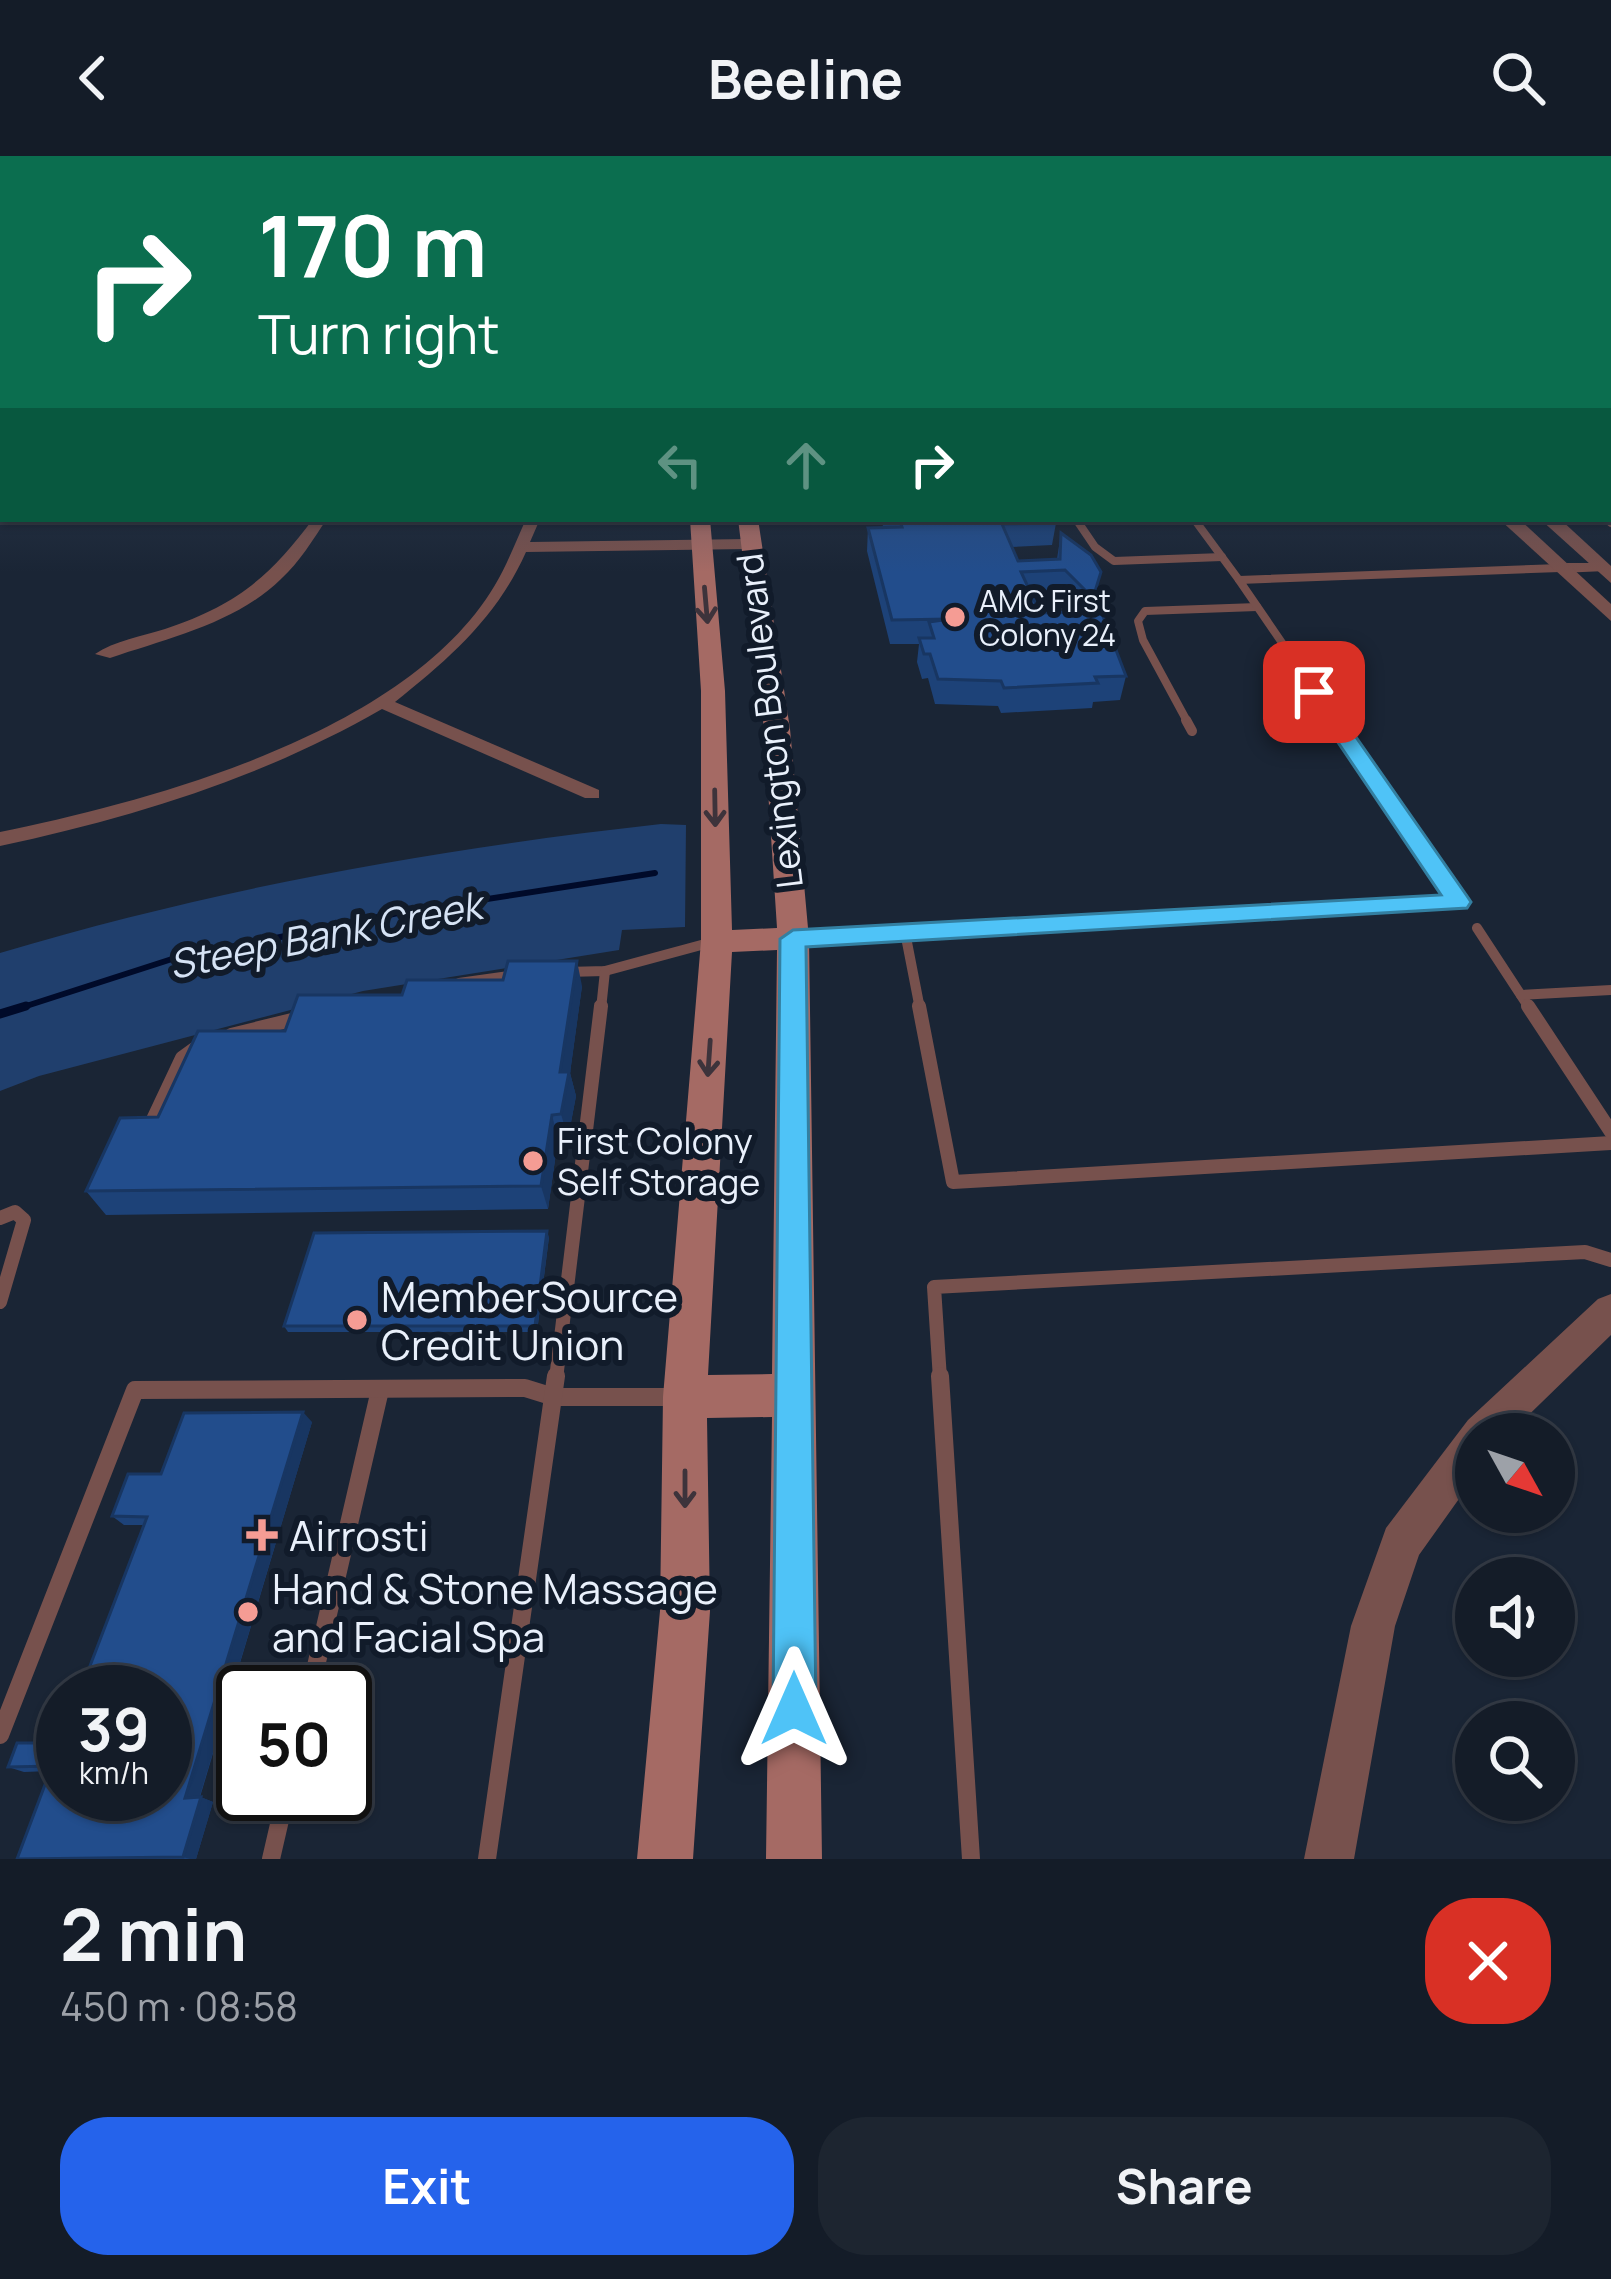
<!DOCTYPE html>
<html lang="en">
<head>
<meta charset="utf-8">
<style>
  body { margin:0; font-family:Manrope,sans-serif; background:#1d2530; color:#f1f3f6; height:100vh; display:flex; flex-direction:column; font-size:45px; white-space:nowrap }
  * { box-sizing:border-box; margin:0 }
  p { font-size:39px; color:#9da1a8 }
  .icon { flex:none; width:66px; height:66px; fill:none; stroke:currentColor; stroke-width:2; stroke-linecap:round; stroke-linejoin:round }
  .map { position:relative; height:1703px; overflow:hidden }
  .drawer { display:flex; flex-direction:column; background:#141c28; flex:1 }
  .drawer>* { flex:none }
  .banner { position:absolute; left:0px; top:0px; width:1611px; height:366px; box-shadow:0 3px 9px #0004,0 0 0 3px #333a45; background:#0b6e4f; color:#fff; overflow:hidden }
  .needle { width:78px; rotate:130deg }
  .fabs { position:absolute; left:1455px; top:1257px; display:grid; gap:24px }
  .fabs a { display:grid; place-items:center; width:120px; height:120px; border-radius:50%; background:#141c28; box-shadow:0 3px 9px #0004,0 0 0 3px #333a45; font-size:60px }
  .speed { position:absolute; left:36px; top:1509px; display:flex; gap:24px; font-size:60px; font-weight:700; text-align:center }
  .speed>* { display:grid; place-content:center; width:156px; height:156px; border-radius:50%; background:#141c28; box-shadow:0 3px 9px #0004,0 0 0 3px #333a45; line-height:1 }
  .speed small { font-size:30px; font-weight:400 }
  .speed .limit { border:6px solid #111; border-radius:18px; background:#fff; color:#111 }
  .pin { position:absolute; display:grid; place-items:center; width:102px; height:102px; color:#fff; margin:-51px; border-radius:24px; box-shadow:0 6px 18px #0006 }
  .me { position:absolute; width:132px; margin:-66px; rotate:0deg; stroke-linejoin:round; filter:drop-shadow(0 0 9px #0008) }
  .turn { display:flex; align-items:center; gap:42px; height:252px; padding:0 60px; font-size:54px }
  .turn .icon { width:156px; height:156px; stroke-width:2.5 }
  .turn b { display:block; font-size:84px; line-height:102px }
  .lanes { display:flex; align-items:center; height:114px; padding:0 60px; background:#0003; justify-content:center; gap:60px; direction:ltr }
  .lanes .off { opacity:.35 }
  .round { display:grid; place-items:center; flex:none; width:126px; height:126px; border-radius:48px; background:#1d2530 }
  .headline { display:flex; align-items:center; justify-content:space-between; height:204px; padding:0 60px }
  h1 { font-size:72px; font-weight:700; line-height:90px }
  .primary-button { display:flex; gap:24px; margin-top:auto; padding:24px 60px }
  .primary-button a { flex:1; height:138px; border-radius:48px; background:#2563eb; color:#fff; font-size:48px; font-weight:700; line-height:138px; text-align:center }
  .primary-button a+a { background:#1d2530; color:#f1f3f6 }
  header { display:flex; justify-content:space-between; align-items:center; height:156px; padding:0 60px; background:#141c28; font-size:54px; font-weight:700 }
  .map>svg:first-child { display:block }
</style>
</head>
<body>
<header><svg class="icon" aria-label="back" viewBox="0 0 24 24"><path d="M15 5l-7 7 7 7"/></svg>Beeline<svg class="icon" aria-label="search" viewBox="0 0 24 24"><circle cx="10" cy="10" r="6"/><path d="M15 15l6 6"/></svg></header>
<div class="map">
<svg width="1611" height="1703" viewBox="0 0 1611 1703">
  <rect width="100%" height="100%" fill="#1a2535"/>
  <path fill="#203f6d" d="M661 668 686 669 685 771 622 774 619 794 363 835 39 920 0 935V797C217 732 436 693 661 668Z"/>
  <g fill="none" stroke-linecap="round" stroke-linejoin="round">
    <path stroke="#000a29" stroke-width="6" d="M17 853 172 803 403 756 655 717"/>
    <path stroke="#000a29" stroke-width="9" d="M0 858 26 850"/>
    <g stroke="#77514d" stroke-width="8">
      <path d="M1076 363 1095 391 1114 405 1222 401"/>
      <path d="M1194 363 1239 424"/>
      <path d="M1607 363 1611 367"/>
      <path d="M1188 567 1143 484 1138 465 1145 455 1257 451"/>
      <path d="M1337 567 1239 424 1560 412"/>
    </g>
    <g stroke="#77514d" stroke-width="10">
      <path d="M1186 564 1192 575"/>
      <path d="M1335 564 1459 746"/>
      <path d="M1477 772 1530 853"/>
      <path d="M905 776 920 853"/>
      <path d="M795 783 1459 746"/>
      <path d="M566 816 605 815 716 785"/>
      <path d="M459 827 516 819"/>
      <path d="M1521 839 1611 834"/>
      <path d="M601 853 605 815"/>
    </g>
    <g stroke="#77514d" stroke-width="14">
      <path d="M919 850 953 1026 1611 987"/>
      <path d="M1528 850 1611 976"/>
      <path d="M231 879 304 861"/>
      <path d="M149 972 182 902 200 889"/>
      <path d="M0 1062 15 1056 24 1064 0 1146"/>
      <path d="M556 1223 601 850"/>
      <path d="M940 1223 934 1131 1585 1096 1611 1104"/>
    </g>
    <g stroke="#77514d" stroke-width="18">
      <path d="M940 1220 971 1703"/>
      <path d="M310 1536 380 1234"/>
      <path d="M0 1579 135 1234 525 1232 554 1241H674"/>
      <path d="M271 1703 286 1638"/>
      <path d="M487 1703 556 1220"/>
    </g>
    <g fill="#77514d" fill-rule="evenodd">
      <path d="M3 214V222L0 221V215Z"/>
      <path d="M3 288V296L0 297V289Z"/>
      <path d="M0 328 3 329V337L0 336Z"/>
      <path d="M71 363H86L79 367Z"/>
      <path d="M313 363H327C313 383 300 406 281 423 236 467 169 482 110 502L95 498C114 485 143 480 165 473 236 449 269 422 313 363Z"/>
      <path d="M526 363H540L530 386 748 383 756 388 748 393 526 396C497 461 450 502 395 546L599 634V642H585L382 553C262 622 135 661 0 690V676C156 644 408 576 495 429 507 409 516 385 526 363Z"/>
      <path d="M1601 407 1609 412 1606 415 1560 417 1552 412 1560 407Z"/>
    </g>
    <g fill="#77514d" fill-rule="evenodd">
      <path d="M1499 363H1519L1611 448V465Z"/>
      <path d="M1540 363H1560L1611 410V427Z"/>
      <path d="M1611 1138V1179L1509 1278H1476V1319L1419 1399 1395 1470 1354 1703H1304L1351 1470 1386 1372 1468 1264 1598 1143Z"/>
    </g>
    <path fill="#a56a64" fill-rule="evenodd" d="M690 363H710L725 535 732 774 777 772 764 573 738 363H758L790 573 809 783 822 1703H766L772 1261 707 1262 710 1455 693 1703H637L660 1455 663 1241 701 785V535ZM777 794 772 1218 708 1219 732 796Z"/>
  </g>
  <g fill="#1d4278" fill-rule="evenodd">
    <rect x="1608" y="248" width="3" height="53"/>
    <path d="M882 363H1054L1056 367 1052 389 1011 391 1018 405 1057 403 1061 377 1096 440 1091 455 1126 520 1120 544 1093 546 1092 552 1001 557 998 550 935 548 928 522 922 523 917 506 919 488H890L867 395 868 372 883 371ZM1061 438 1078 456 1040 457 1032 439Z"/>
    <path d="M582 830 570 917 576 940 568 982 558 983 548 1053 106 1059 86 1035 158 961 285 875 402 839Z"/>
    <path d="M549 1081 537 1176H288L284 1170Z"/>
    <path d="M312 1266 200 1641 213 1646 196 1703H17L50 1615 24 1616 8 1611 61 1587 143 1369H124L112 1360 161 1318Z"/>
  </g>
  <g fill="#183662">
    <path d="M577 805 582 830 570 917 576 940 568 982 561 958 560 916Z"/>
    <path d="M552 959 558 983 548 1053 541 1030Z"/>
    <path d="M547 1075 549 1081 537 1176 535 1170Z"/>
    <path d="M303 1256 312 1266 198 1646 185 1642Z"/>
    <path d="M201 1641 213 1646 196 1703H190L183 1701Z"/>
  </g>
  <g fill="#224d8c" stroke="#183662" stroke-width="3">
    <rect x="1608" y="248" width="3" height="20"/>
    <path d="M899 363H1054L1056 367 1002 368 1018 405 1060 403 1061 377 1091 399 1101 416 1093 442 1065 414 1021 416 1040 457 1101 455 1126 520 1095 521 1098 527 1004 532 1001 525 938 523 930 498H924L919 482H934L929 466 950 463 892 464 868 372 902 371Z"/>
    <path d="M508 805H577L560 916H569L561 958 552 959 541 1030 86 1035 120 962 158 961 198 875H285L298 839H402L407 824H503Z"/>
    <path d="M547 1075 535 1170H284L314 1077Z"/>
    <path d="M303 1256 185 1642 201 1641 183 1701 17 1703 52 1610 8 1611 17 1587H61L63 1582V1638H165V1536H80L147 1361 112 1360 128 1318H161L184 1257Z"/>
  </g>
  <defs><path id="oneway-shaft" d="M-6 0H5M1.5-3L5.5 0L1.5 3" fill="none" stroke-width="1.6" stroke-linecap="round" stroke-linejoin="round" transform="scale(3)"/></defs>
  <g stroke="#3d333b">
    <use href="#oneway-shaft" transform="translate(706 449) rotate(85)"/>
    <use href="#oneway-shaft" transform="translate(715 652) rotate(89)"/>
    <use href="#oneway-shaft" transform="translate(709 902) rotate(94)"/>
    <use href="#oneway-shaft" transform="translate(685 1333) rotate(90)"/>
  </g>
  <linearGradient id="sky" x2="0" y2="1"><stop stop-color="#0e141d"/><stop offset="0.43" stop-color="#38465c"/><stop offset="1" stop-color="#38465c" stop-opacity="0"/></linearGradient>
  <rect width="1611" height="416" fill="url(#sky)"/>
  <path fill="#4fc3f7" stroke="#337fa1" stroke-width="3" d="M1307 531H1321L1467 740 1471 746 1467 752 806 791 816 1553 810 1568 794 1574 779 1568 773 1553 780 783 793 774 1441 739 1304 536Z"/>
  <g fill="#f59c94" stroke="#111b2a" stroke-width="4.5">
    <circle cx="955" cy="461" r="12"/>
    <circle cx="533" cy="1005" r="12"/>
    <circle cx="357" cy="1164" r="12"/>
    <path d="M256 1361h12v12h12v12h-12v12h-12v-12h-12v-12h12z"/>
    <circle cx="248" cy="1456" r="12"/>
  </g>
  <g text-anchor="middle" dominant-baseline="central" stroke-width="12" stroke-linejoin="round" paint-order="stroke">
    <g font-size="30" fill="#e9f0fb" stroke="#111b2a" text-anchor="start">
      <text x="979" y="444">AMC First<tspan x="979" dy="34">Colony 24</tspan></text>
    </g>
    <g font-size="36" fill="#e9f0fb" stroke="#111b2a">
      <text transform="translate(769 565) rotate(-97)">Lexington Boulevard</text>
    </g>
    <g font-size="36" fill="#e9f0fb" stroke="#111b2a" text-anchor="start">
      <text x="557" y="984">First Colony<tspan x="557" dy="41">Self Storage</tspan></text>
    </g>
    <g font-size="39" font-style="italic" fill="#d6e3f5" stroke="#111b2a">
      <text transform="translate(325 778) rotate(-11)">Steep Bank Creek</text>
    </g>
    <g font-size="42" fill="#e9f0fb" stroke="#111b2a" text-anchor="start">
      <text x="381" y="1140">MemberSource<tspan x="381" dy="48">Credit Union</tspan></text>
      <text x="289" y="1379">Airrosti</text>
      <text x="272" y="1432">Hand &amp; Stone Massage<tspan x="272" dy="48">and Facial Spa</tspan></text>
    </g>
  </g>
</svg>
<div class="fabs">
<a><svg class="needle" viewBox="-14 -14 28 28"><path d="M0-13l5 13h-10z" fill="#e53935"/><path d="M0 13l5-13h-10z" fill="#9da1a8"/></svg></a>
<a><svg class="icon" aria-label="sound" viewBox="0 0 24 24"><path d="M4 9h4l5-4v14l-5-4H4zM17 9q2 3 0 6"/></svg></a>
<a><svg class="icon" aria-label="search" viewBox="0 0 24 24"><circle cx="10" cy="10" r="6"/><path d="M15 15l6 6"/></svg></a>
</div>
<div class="speed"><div>39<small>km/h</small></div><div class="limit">50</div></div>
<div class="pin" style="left:1314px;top:536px;background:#d93025"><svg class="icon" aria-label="arrive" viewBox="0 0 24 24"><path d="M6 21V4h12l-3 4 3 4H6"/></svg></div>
<svg class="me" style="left:794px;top:1553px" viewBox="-20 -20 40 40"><path d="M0-17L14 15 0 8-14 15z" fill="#4fc3f7" stroke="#fff" stroke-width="4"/></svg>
<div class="banner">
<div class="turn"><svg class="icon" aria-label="right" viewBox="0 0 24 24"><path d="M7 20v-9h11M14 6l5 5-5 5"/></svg><div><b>170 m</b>Turn right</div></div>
<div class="lanes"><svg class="icon off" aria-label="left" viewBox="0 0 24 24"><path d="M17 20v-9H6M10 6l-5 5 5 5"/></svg><svg class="icon off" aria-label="ahead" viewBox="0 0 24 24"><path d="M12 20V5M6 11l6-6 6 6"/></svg><svg class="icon" aria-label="right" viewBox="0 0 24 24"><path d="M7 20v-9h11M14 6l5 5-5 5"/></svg></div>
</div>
</div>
<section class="drawer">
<div class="headline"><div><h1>2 min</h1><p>450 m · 08:58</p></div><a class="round" style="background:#d93025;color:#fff"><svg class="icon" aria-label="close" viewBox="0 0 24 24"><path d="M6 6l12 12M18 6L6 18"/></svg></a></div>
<div class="primary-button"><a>Exit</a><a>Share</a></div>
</section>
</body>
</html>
